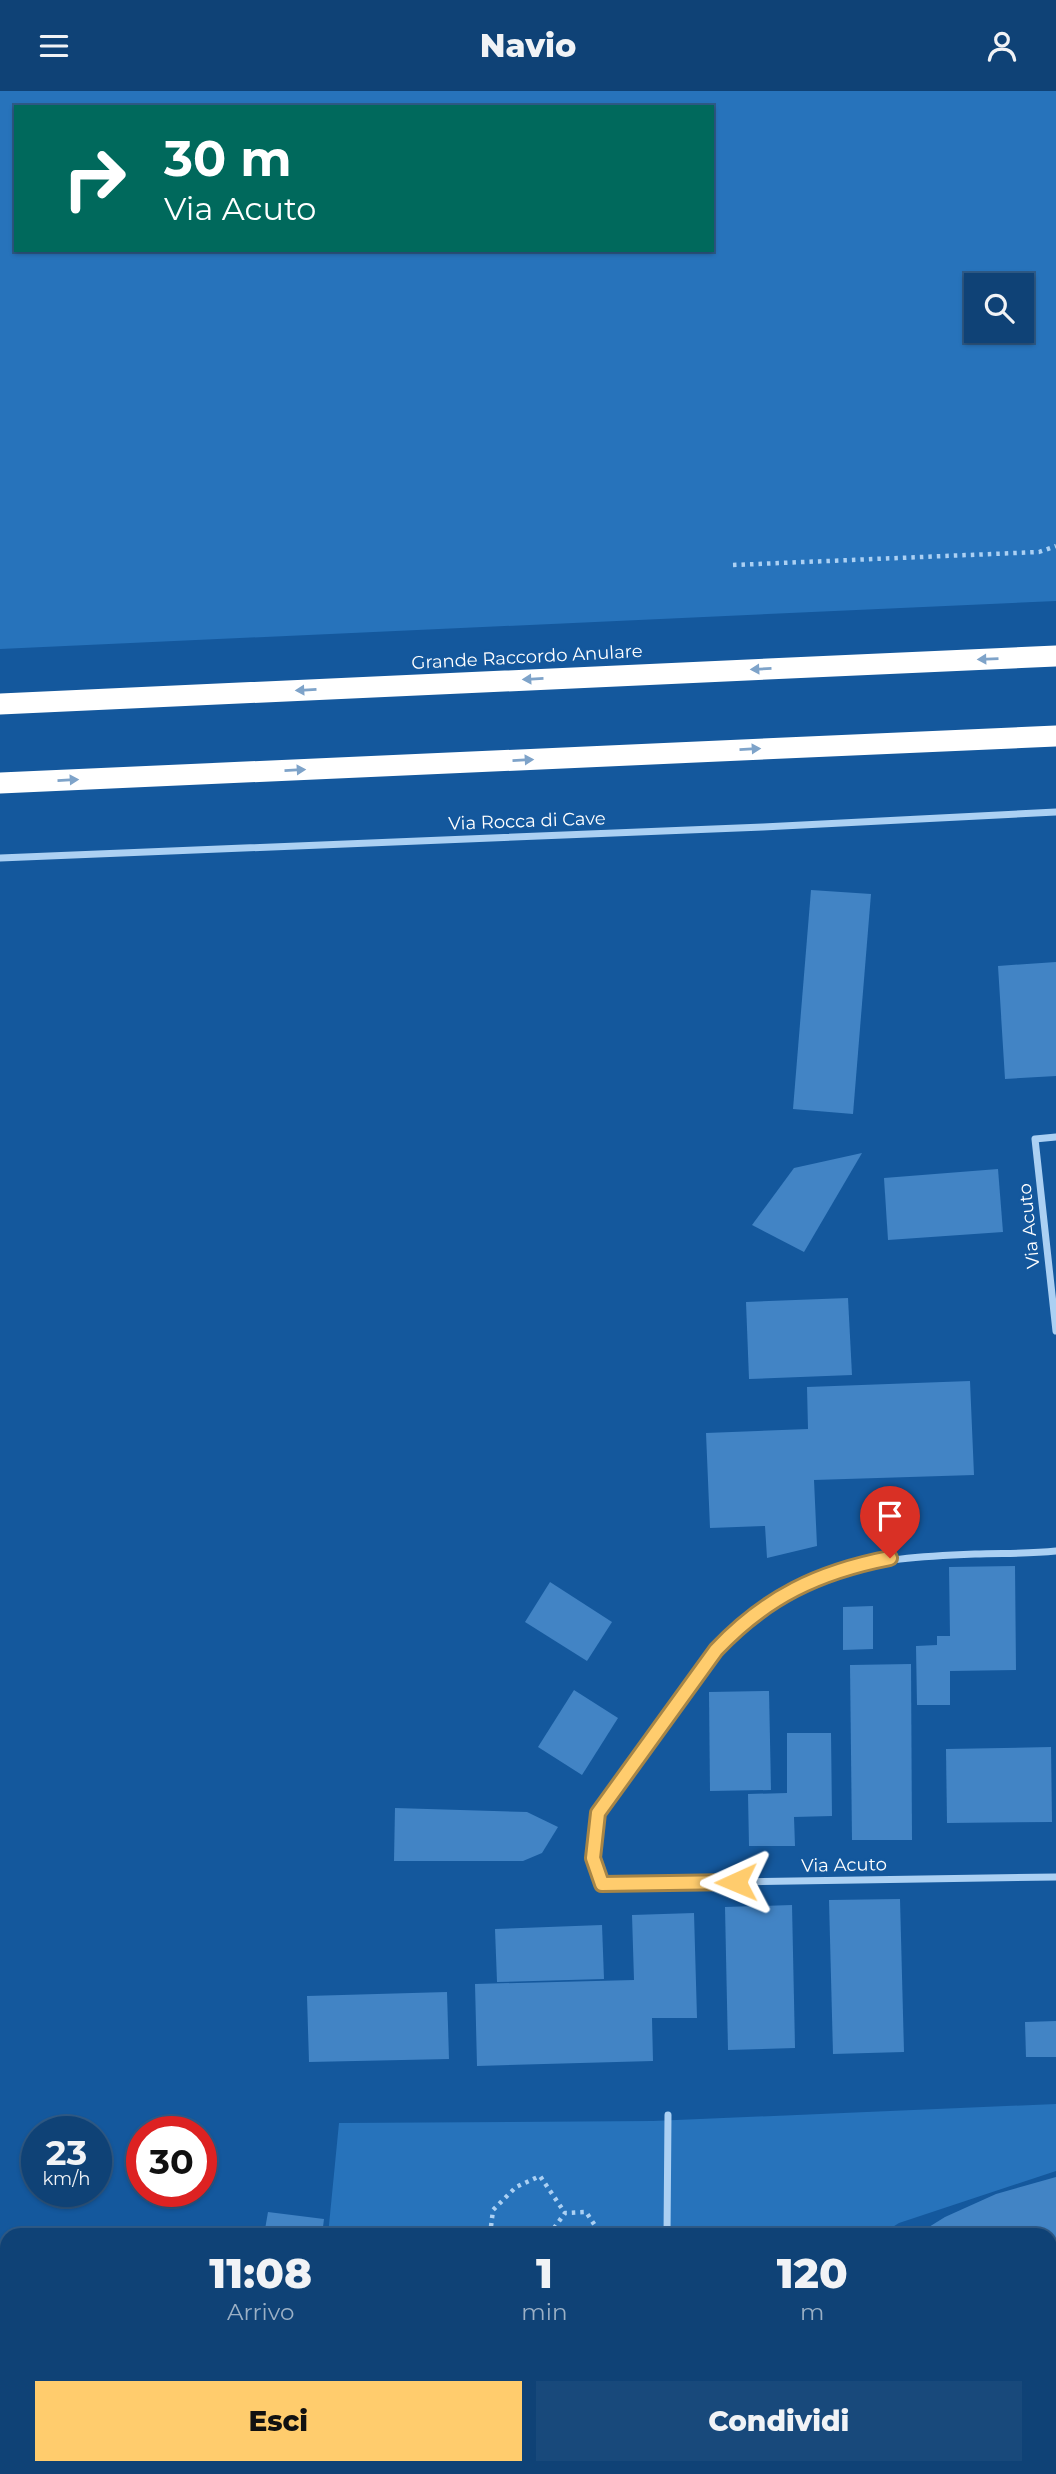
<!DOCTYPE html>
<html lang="it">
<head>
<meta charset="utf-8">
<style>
  body { margin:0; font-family:Montserrat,sans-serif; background:#18497b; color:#f1f3f6; height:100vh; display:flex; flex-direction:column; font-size:26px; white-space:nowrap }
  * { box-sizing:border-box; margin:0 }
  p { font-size:23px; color:#9bb0c5 }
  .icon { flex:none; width:38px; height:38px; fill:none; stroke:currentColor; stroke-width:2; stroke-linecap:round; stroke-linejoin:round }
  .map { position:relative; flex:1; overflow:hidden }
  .drawer { position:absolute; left:0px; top:2137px; width:1057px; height:247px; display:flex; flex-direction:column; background:#0f4276; border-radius:21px 21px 0 0; box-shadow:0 2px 5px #0004,0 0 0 2px #2f5b88 }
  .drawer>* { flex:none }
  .top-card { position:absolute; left:14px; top:14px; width:700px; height:147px; border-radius:0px; box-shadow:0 2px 5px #0004,0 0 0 2px #2f5b88; background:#00695c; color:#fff; overflow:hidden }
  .buttons { position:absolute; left:964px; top:182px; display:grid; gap:14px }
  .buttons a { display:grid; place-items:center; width:70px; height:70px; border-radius:0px; background:#0f4276; box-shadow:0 2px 5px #0004,0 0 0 2px #2f5b88; font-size:35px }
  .speed { position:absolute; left:21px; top:2025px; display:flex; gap:14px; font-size:35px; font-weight:700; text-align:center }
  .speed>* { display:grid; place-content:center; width:91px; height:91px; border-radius:50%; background:#0f4276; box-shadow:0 2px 5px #0004,0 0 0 2px #2f5b88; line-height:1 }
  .speed small { font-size:18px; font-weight:400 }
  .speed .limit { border:10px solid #d22; background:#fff; color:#111 }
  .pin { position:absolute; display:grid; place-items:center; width:60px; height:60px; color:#fff; margin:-72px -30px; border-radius:50% 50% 50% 0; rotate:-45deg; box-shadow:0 0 7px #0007 }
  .pin .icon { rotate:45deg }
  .me { position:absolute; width:77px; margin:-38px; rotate:269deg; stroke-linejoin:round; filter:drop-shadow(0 0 5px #0008) }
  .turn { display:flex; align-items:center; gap:24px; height:147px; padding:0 35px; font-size:32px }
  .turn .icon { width:91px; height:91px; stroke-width:2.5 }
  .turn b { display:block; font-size:49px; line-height:60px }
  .eta { display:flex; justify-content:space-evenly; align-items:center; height:119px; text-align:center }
  .eta b { font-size:42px; font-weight:800; line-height:49px }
  .primary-button { display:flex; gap:14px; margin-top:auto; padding:14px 35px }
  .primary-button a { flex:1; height:80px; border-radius:0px; background:#ffcc6d; color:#111; font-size:28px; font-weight:800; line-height:80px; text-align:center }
  .primary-button a+a { background:#18497b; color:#f1f3f6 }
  header { display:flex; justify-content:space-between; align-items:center; height:91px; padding:0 35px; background:#0f4276; font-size:32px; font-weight:800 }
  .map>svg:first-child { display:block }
</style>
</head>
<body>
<header><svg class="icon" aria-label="menu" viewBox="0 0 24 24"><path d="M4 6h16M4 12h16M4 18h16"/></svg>Navio<svg class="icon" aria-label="person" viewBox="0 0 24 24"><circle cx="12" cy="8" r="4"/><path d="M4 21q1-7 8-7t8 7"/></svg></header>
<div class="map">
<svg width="1056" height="2383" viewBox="0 0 1056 2383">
  <rect width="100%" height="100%" fill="#14589d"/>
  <g fill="#2773bb" fill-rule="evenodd">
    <path d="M0 0H1056V510L0 558ZM16 16H712V159H16ZM976 194H1022V240H976Z"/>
    <path d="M1056 2013V2080L899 2132 880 2144H328L339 2032 653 2030Z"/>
    <path d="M317 2377H652L650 2383H318Z"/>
  </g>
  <g fill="#4284c5">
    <path d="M811 799 871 803 853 1023 793 1018Z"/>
    <path d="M1056 871V985L1005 988 998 875Z"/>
    <path d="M862 1062 804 1161 752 1134 794 1077Z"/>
    <path d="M998 1078 1003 1141 888 1149 884 1087Z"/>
    <path d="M848 1207 852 1284 749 1288 746 1211Z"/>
    <path d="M970 1290 974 1384 814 1389 817 1455 767 1467 765 1435 710 1437 706 1342 808 1338 807 1296Z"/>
    <path d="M1015 1475 1016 1579 950 1580V1614H917L916 1555 937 1554V1545H950L949 1476Z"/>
    <path d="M550 1491 612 1531 587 1570 525 1531Z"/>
    <path d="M873 1515V1558L843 1559V1516Z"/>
    <path d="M911 1573 912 1749H852L850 1574Z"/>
    <path d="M574 1599 618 1627 582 1684 538 1656Z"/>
    <path d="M769 1600 771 1699 710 1700 709 1601Z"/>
    <path d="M787 1642H831L832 1725 794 1726 795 1755H749L748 1703 787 1702Z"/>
    <path d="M1051 1656 1052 1731 947 1732 946 1658Z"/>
    <path d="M395 1717 527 1721 558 1736 542 1762 523 1770H394Z"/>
    <path d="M900 1808 904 1961 833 1963 829 1809Z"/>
    <path d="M792 1814 795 1957 728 1959 725 1816Z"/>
    <path d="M694 1822 697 1927H652L653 1970 477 1975 475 1893 634 1889 632 1824Z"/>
    <path d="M602 1834 604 1888 497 1891 495 1838Z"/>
    <path d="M447 1901 449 1968 309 1971 307 1905Z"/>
    <path d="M1056 1930V1966H1026L1025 1931Z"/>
    <path d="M1056 2086V2169L1050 2171V2144H916L945 2126 996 2103Z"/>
    <path d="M268 2121 324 2128 322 2144H264Z"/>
    <path d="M267 2376H312L314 2383H245Z"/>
    <path d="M689 2376H822L819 2383H686Z"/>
  </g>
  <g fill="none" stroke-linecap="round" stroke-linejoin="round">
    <g stroke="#abd0f3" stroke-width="4.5" stroke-dasharray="3.5 5" stroke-linecap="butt">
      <path d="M733 474 1039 461 1056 455"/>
      <path d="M490 2144 493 2119 516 2096 540 2085 565 2122"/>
      <path d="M549 2144 565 2122 586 2121 596 2136 597 2144"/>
      <path d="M468 2383V2376"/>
    </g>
    <g stroke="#abd0f3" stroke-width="7">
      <path d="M0 767 763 736 1056 721"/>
      <path d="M1056 1046 1035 1048 1056 1240"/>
      <path d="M1056 1460C1030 1463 1002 1462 975 1463 867 1467 794 1477 716 1558L598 1722 593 1767 602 1793 1056 1786"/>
      <path d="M667 2144 668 2024"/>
      <path d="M1050 2209 1056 2207"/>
      <path d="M554 2383 557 2376"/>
      <path d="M844 2383 847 2376"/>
    </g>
    <g stroke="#fff" stroke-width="21">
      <path d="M0 613 1056 565"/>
      <path d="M0 692 1056 645"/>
    </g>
  </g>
  <defs><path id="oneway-solid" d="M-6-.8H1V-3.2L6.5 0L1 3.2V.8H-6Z" transform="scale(1.75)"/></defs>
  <g fill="#7ea3c9">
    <use href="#oneway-solid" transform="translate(988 568) rotate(178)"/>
    <use href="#oneway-solid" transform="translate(761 578) rotate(177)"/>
    <use href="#oneway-solid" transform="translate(533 588) rotate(177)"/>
    <use href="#oneway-solid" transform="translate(306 599) rotate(177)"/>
    <use href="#oneway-solid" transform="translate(750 658) rotate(-3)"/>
    <use href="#oneway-solid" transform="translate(523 669) rotate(-3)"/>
    <use href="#oneway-solid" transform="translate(295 679) rotate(-3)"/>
    <use href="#oneway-solid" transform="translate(68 689) rotate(-3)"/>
  </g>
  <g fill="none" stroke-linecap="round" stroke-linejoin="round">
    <defs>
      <path id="route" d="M736 1791 602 1793 593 1767 598 1722 716 1559C766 1506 818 1481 890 1467"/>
    </defs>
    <use href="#route" stroke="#a68547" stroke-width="18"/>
    <use href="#route" stroke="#ffcc6d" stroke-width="12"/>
  </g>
  <g text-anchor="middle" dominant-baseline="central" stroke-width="5" stroke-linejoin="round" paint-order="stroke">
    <g font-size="18" fill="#fff" stroke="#14589d">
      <text transform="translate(527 566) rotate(-3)">Grande Raccordo Anulare</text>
      <text transform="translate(527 730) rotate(-2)">Via Rocca di Cave</text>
      <text transform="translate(1029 1135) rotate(-96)">Via Acuto</text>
      <text transform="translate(844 1774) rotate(-1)">Via Acuto</text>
    </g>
  </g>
</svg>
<div class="buttons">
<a><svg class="icon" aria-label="search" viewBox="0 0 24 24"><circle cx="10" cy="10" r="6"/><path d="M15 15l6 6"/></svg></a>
</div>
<div class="speed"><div>23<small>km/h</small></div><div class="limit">30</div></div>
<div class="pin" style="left:890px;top:1467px;background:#d93025"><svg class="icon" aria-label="arrive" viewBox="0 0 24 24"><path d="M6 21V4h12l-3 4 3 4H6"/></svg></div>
<svg class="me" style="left:736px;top:1791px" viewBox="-20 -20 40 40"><path d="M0-17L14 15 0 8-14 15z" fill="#ffcc6d" stroke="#fff" stroke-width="4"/></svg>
<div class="top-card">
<div class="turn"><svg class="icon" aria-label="right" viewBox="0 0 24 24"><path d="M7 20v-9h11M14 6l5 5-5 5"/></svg><div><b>30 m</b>Via Acuto</div></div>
</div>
<section class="drawer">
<div class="eta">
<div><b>11:08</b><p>Arrivo</p></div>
<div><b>1</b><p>min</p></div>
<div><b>120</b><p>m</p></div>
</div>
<div class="primary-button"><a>Esci</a><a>Condividi</a></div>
</section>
</div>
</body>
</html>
